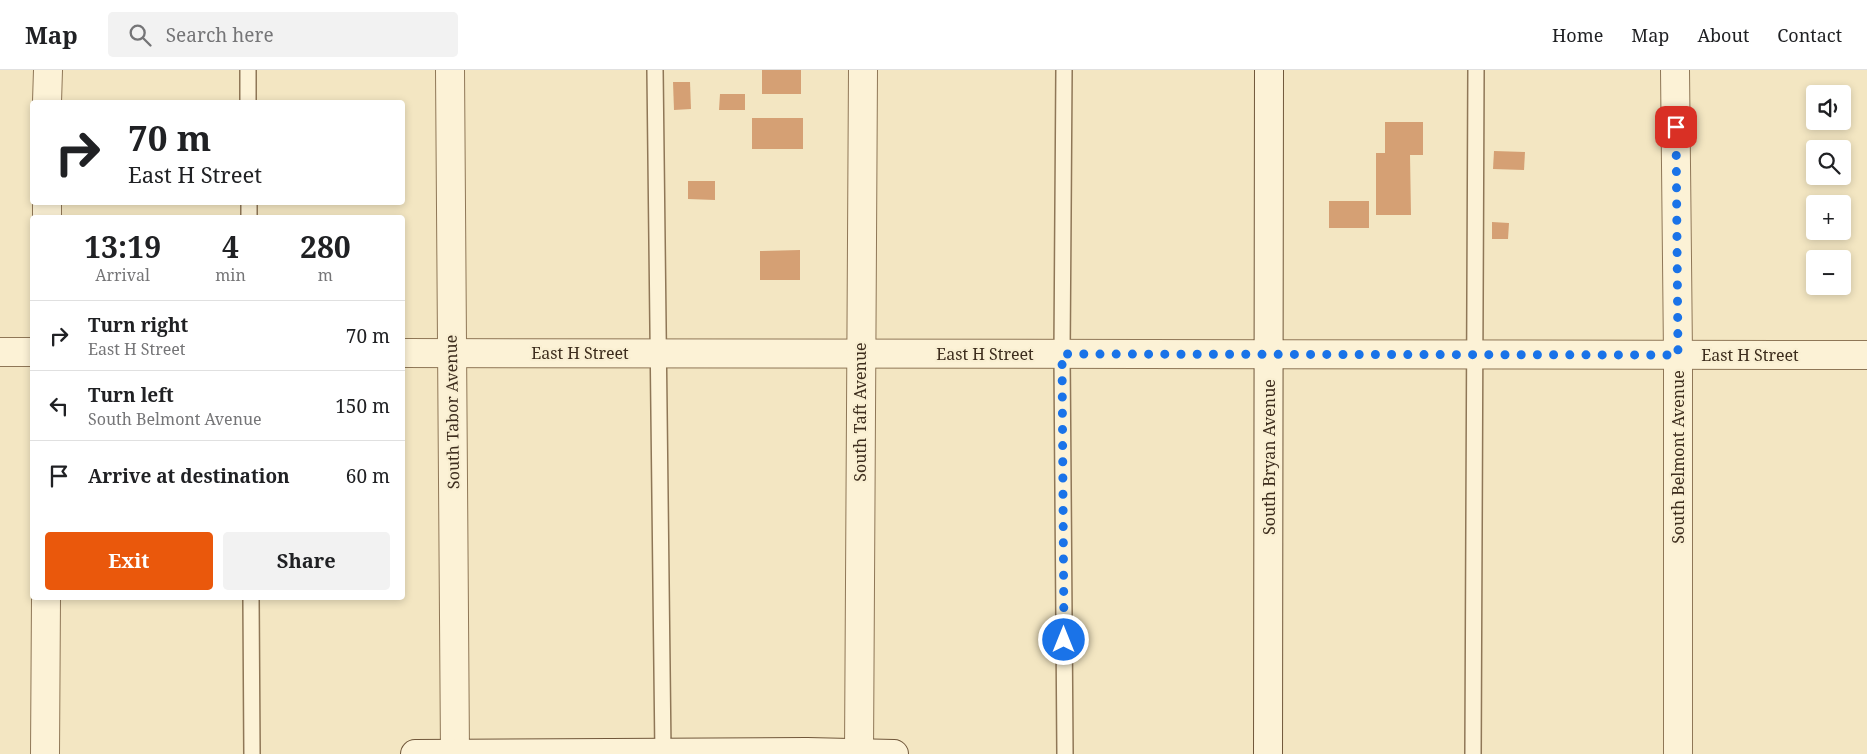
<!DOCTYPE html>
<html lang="en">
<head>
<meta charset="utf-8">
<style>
  body { margin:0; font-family:"Noto Serif",serif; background:#f2f2f2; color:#202124; height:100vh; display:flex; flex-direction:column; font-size:19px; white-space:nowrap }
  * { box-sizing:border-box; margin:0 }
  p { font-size:16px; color:#757577 }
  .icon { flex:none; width:28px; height:28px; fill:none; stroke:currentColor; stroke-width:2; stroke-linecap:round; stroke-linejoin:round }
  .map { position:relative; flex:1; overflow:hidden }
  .panel { position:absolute; left:30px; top:145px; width:375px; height:385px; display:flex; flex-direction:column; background:#fff; border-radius:5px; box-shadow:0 2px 8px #0003 }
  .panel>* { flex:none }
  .banner { position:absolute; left:30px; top:30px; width:375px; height:105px; border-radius:5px; box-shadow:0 2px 8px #0003; background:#fff; color:#202124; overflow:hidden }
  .buttons { position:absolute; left:1806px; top:15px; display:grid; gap:10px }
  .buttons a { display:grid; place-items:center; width:45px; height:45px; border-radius:5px; background:#fff; box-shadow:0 2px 8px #0003; font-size:25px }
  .pin { position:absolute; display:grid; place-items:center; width:42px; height:42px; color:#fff; margin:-21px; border-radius:10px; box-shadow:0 2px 8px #0006 }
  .me { position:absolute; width:55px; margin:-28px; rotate:0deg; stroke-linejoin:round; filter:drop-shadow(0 0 4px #0008) }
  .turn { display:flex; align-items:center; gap:18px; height:105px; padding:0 15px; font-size:22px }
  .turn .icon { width:65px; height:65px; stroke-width:2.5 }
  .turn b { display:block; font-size:35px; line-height:42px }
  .eta { display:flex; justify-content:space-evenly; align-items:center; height:85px; text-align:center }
  .eta b { font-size:30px; font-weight:700; line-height:35px }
  .cta { display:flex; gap:10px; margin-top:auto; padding:10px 15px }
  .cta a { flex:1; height:58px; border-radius:5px; background:#ea580c; color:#fff; font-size:20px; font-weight:700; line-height:58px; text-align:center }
  .cta a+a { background:#f2f2f2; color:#202124 }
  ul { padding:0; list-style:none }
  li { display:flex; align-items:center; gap:15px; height:70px; padding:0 15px; border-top:1px solid #e0e0e0 }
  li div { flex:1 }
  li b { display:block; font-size:19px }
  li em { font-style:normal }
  header { display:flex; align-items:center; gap:30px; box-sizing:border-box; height:70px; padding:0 25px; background:#fff; border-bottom:1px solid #e0e0e0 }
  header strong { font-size:24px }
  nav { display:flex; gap:28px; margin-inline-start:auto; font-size:18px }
  .search { width:350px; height:45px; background:#f2f2f2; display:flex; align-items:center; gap:12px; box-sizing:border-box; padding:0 18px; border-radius:5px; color:#757577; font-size:19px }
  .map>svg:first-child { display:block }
</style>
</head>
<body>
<header>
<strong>Map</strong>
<div class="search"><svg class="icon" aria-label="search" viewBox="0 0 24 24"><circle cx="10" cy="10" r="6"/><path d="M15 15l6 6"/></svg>Search here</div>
<nav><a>Home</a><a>Map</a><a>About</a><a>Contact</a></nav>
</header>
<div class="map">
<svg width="1867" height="684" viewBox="0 0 1867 684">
  <rect width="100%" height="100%" fill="#f3e6c2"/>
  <g fill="#d5a074">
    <rect x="762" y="0" width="39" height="24"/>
    <path d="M673 12H690L691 39 674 40Z"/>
    <path d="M720 24H745V40H719Z"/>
    <rect x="752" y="48" width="51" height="31"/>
    <path d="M1385 52H1423V85H1410L1411 145H1376V83H1385Z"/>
    <path d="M1494 81 1525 82 1524 100 1493 99Z"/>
    <path d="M688 111H715V130L688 129Z"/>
    <rect x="1329" y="131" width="40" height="27"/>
    <path d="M1492 152 1509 153 1508 169H1492Z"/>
    <path d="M800 180V210H760V181Z"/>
  </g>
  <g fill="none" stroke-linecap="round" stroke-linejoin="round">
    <defs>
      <g id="service">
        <path d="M248 0V32"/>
        <path d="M655 0 663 683"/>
        <path d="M1064 0 1062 284 1065 684"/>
        <path d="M249 132V148"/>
        <path d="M251 528 252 684"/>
        <path d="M1473 684 1476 0"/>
      </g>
      <g id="minor">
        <path d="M450 0 455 684"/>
        <path d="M1675 0 1678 285V684"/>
        <path d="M47 32 48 0"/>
        <path d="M47 148V132"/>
        <path d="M0 282H32"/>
        <path d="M402 283 1867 285"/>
        <path d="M859 683 863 0"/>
        <path d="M45 684 46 528"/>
      </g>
      <g id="secondary">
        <path d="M415 684 807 682 894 684"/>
        <path d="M1268 684 1269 0"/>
      </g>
    </defs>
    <use href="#service" stroke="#8f7757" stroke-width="18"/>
    <use href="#minor" stroke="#8f7757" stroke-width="30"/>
    <use href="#secondary" stroke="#70573a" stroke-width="30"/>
    <use href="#service" stroke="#fcf2d6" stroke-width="15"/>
    <use href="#minor" stroke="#fcf2d6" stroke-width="28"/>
    <use href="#secondary" stroke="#fcf2d6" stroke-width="28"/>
  </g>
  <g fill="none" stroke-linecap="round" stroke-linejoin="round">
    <path stroke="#1a73e8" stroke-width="9" stroke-dasharray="0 16.2" d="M1064 570 1062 284 1678 285 1676 57"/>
  </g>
  <g text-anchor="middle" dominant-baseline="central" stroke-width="4.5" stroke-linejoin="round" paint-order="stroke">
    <g font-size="16" fill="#3d2d1d" stroke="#f9efd2">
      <text x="580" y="283">East H Street</text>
      <text x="985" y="284">East H Street</text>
      <text x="1750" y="285">East H Street</text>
      <text transform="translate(452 342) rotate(-91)">South Tabor Avenue</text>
      <text transform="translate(860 342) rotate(-90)">South Taft Avenue</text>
      <text transform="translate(1269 387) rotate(-90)">South Bryan Avenue</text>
      <text transform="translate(1678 387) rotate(-90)">South Belmont Avenue</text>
    </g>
  </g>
</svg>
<div class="buttons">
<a><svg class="icon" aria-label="sound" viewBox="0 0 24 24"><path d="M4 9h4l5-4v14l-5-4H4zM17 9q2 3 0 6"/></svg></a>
<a><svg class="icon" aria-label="search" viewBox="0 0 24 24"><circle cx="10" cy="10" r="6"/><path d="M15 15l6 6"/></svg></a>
<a>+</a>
<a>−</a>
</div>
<div class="pin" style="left:1676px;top:57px;background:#d93025"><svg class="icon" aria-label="arrive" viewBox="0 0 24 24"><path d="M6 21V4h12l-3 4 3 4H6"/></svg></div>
<svg class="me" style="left:1064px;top:570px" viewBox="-20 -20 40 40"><circle r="17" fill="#1a73e8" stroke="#fff" stroke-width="3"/><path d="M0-11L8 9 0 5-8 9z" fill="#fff"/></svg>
<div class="banner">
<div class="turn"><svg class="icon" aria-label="right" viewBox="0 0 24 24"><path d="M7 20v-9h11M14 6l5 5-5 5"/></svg><div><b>70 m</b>East H Street</div></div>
</div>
<section class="panel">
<div class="eta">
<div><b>13:19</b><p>Arrival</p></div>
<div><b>4</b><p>min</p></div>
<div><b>280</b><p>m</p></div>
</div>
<ul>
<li><svg class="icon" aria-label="right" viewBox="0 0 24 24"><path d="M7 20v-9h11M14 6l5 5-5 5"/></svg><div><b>Turn right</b><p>East H Street</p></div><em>70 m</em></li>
<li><svg class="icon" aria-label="left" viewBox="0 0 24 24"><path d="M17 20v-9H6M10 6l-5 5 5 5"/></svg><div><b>Turn left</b><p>South Belmont Avenue</p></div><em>150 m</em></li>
<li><svg class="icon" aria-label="arrive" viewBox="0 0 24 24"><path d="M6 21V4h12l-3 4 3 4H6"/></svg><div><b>Arrive at destination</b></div><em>60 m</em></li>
</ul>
<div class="cta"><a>Exit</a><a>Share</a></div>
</section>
</div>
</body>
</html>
